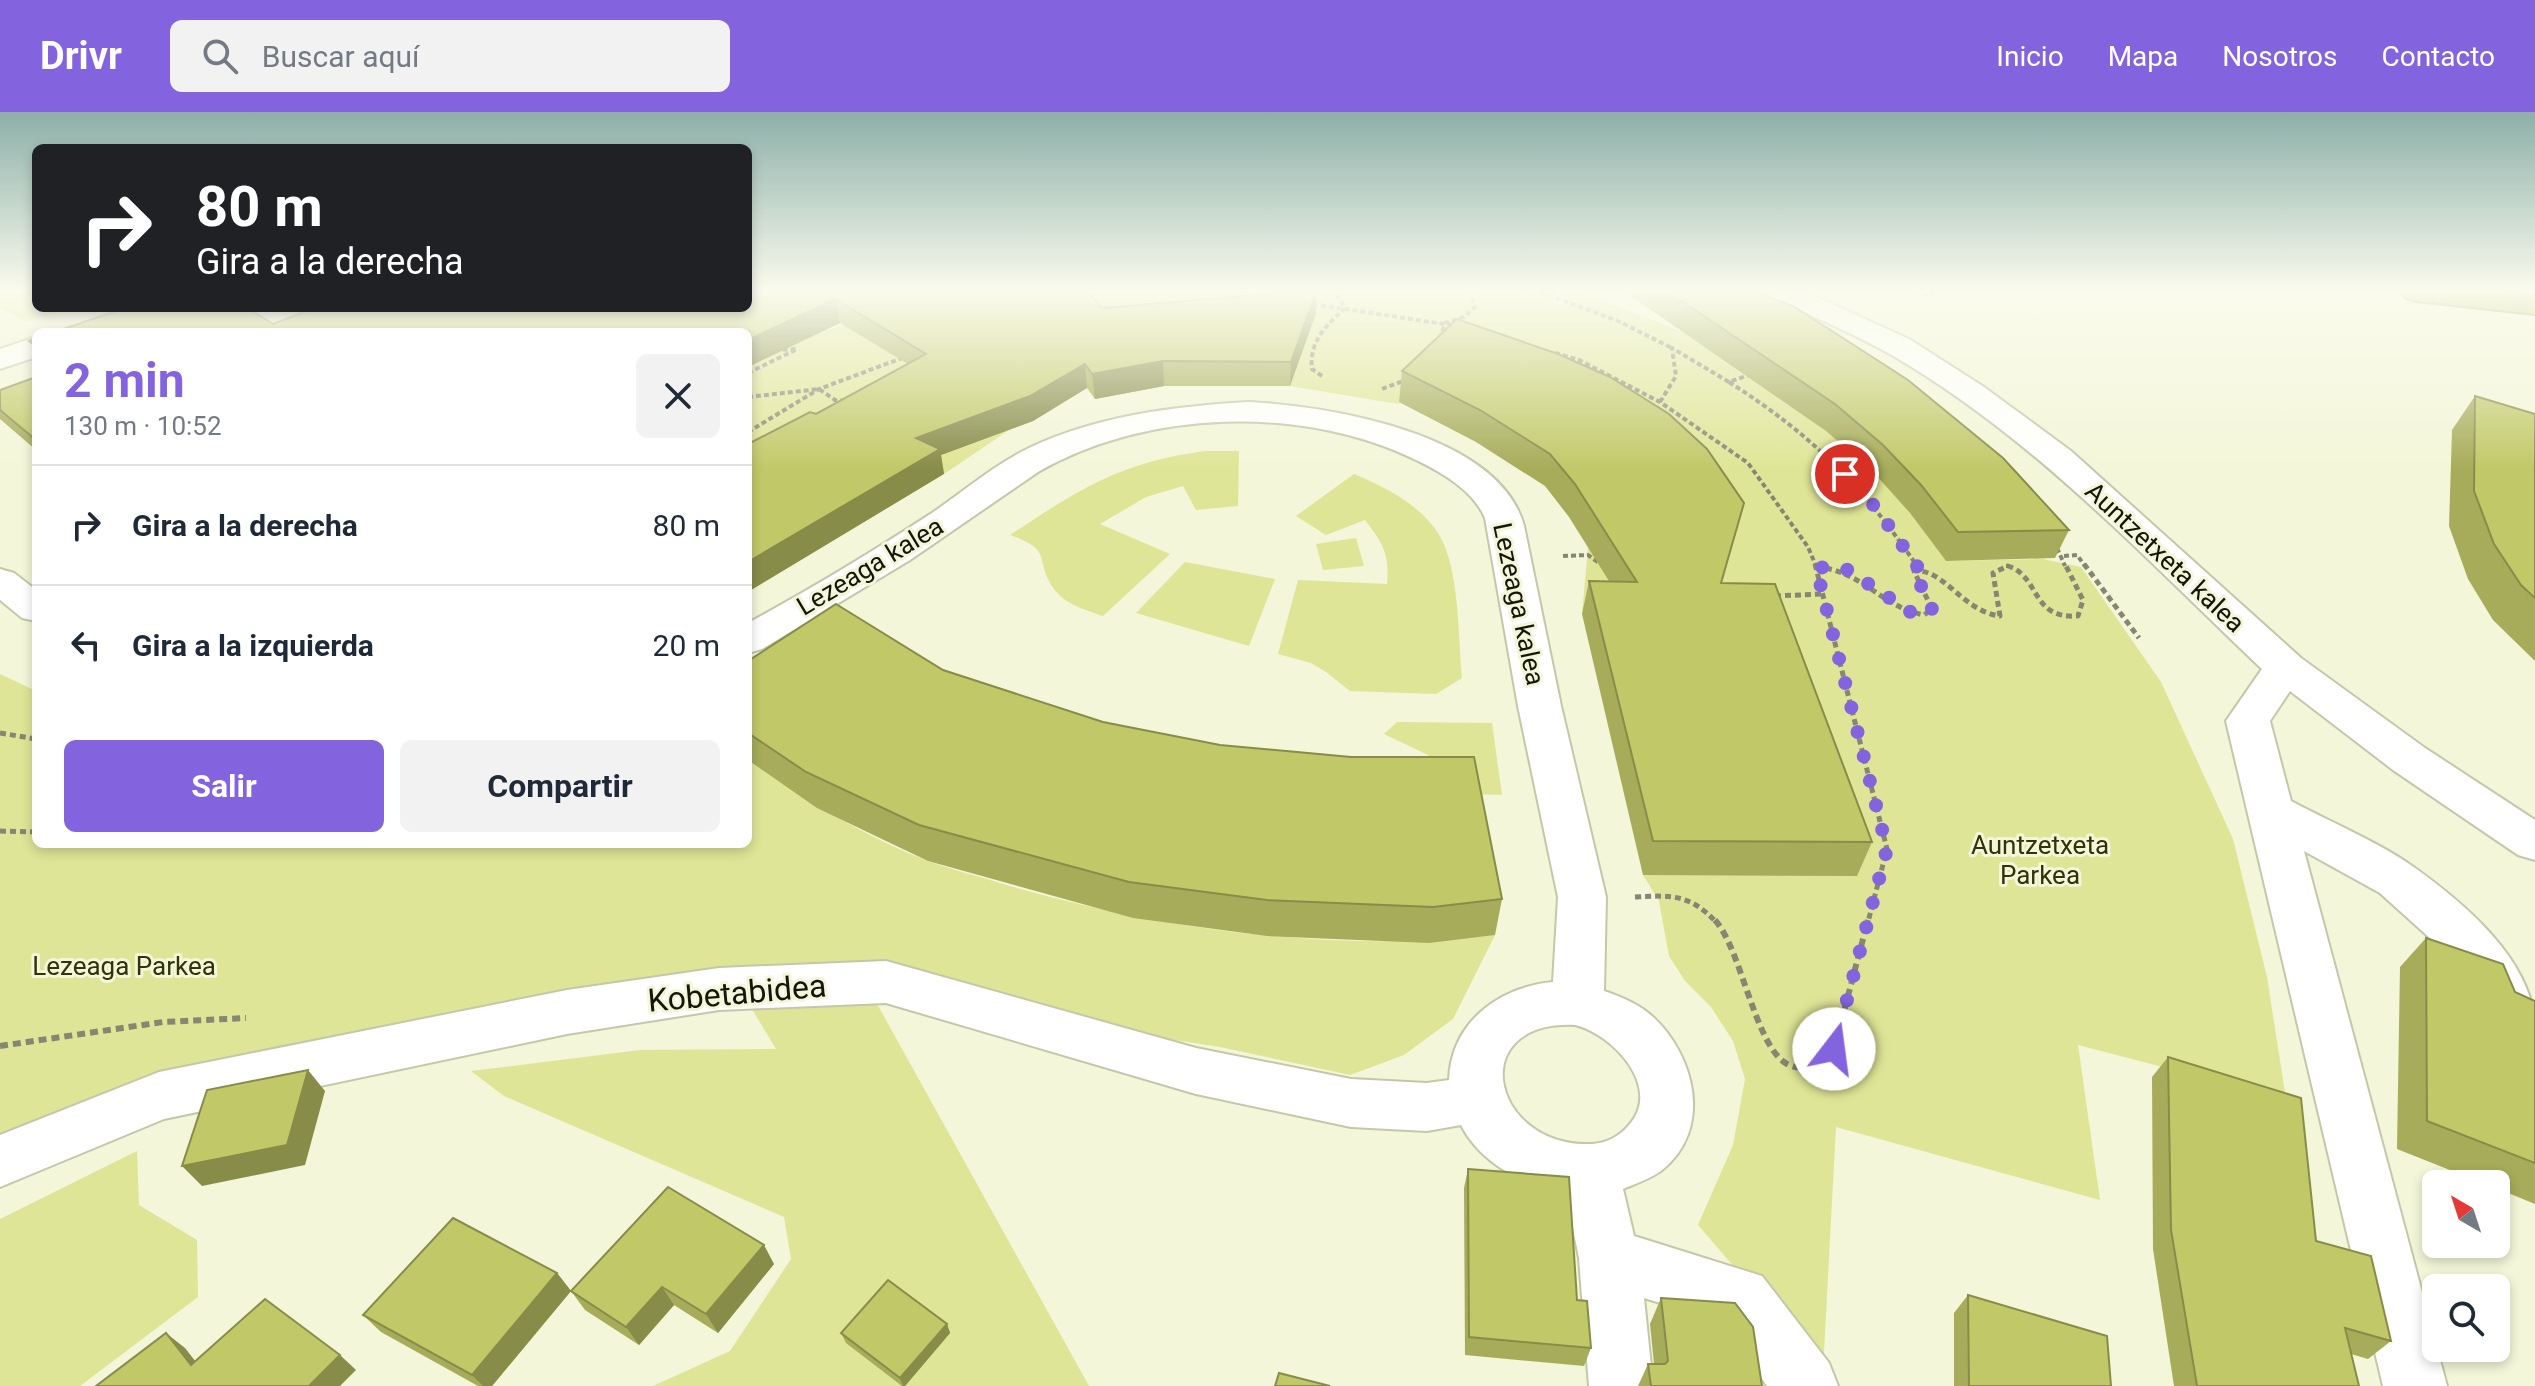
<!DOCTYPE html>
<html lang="es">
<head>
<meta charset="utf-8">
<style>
  body { margin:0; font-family:Roboto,sans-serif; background:#f2f2f3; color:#1f2937; height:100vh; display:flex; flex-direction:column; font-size:30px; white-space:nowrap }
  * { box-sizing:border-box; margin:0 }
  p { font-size:26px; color:#747a83 }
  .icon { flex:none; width:44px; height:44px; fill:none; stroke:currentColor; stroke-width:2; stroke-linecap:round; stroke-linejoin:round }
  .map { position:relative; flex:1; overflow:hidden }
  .drawer { position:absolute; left:32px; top:216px; width:720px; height:520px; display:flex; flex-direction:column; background:#fff; border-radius:12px; box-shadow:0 4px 12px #0003 }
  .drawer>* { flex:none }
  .guide { position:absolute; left:32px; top:32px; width:720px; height:168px; border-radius:12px; box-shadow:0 4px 12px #0003; background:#202124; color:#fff; overflow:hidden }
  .needle { width:52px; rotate:321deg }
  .fabs { position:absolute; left:2422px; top:1058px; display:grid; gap:16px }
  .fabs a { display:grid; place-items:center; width:88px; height:88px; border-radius:12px; background:#fff; box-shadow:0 4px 12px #0003; font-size:40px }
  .pin { position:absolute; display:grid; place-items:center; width:68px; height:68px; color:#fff; margin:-34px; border:4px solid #fff; border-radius:50%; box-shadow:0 2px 8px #0007 }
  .me { position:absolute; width:88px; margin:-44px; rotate:15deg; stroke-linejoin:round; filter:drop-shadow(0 0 6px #0008) }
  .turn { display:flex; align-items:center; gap:28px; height:168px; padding:0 32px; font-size:36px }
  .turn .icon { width:104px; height:104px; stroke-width:2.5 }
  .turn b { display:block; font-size:56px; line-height:68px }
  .round { display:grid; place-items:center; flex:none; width:84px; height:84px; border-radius:12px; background:#f2f2f3 }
  .headline { display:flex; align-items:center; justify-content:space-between; height:136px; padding:0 32px }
  h1 { font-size:48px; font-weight:700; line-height:60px; color:#8463de }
  .primary-button { display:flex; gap:16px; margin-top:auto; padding:16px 32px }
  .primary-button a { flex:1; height:92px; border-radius:12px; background:#8463de; color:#fff; font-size:32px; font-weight:700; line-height:92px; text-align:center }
  .primary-button a+a { background:#f2f2f3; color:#1f2937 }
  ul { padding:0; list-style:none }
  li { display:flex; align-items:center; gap:24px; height:120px; padding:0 32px; border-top:2px solid #e0e1e3 }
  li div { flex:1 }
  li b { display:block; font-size:30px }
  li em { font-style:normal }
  header { display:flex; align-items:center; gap:48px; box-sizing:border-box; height:112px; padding:0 40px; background:#8463de; color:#fff }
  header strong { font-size:38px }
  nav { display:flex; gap:44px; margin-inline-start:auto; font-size:28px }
  .search { width:560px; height:72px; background:#f2f2f3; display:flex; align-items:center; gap:20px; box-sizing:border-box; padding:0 28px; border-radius:12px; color:#747a83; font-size:30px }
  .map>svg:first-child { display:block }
</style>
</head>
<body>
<header>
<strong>Drivr</strong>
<div class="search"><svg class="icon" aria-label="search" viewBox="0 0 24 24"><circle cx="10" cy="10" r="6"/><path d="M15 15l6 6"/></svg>Buscar aquí</div>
<nav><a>Inicio</a><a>Mapa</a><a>Nosotros</a><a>Contacto</a></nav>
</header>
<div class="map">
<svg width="2535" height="1274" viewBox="0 0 2535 1274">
  <rect width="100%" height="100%" fill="#f3f6d8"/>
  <g fill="#dfe596">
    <path d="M0 180H36V196H71L27 210 0 196Z"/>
    <path d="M939 180H1581L1673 216 1710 234 1826 319 1874 361 1910 401 1946 449 2043 447 2081 455 2161 570 2233 727 2267 865 2286 987 2078 933 2100 1088 1836 1015 1823 1258 1698 1113 1733 1033 1745 967 1733 929 1711 895 1685 869 1669 844 1659 789 1643 763H1857L1765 506 1582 502 1588 436 1734 425 1454 237 1398 292 1290 274 1165 213 944 362 845 314 748 361V220H702L761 193 822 220Z"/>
    <path d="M1205 339H1239L1238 394 1196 398 1183 374 1146 385 1100 412 1170 442 1103 504C1086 498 1066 493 1054 477 1033 446 1055 439 1010 423 1082 376 1118 351 1205 339Z"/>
    <path d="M1354 362C1385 375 1419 392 1438 421 1460 455 1458 526 1462 566L1436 582 1350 579 1326 560 1311 551 1278 542 1298 468 1387 472C1390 443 1383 431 1365 408L1326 423 1296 404Z"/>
    <path d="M1356 426 1364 454 1323 458 1316 432Z"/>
    <path d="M1185 450 1275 467 1249 534 1136 501Z"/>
    <path d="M0 562 36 579V732H748V648C805 687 863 724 928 749 952 758 978 764 1003 772 1162 818 1331 841 1495 823L1453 907 1404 943 1350 963 1220 935 871 881 1089 1274H653L730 1239 791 1147 784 1105 504 984 471 959 640 938 776 937 729 859 0 1027Z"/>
    <path d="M1397 610 1492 611 1502 683 1468 682 1428 643 1384 622Z"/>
    <path d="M137 1039 139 1093 197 1128 198 1185 80 1274H0V1107Z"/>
  </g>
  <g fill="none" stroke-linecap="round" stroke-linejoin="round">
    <defs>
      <g id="minor">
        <path d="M1768 180H1806L1909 227 1984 275 2071 339 2301 546 2425 636 2535 708V748L2518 743 2393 658 2290 579 2270 609 2291 689C2330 710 2379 730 2415 756 2461 789 2518 837 2532 893L2524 908 2506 915 2488 908 2477 880 2442 837 2380 781 2304 739 2447 1274H2383L2226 609 2262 557C2144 445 2030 322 1888 241 1851 220 1811 204 1773 186Z"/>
        <path d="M36 225V245L0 257V237Z"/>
        <path d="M1249 290C1328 294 1499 321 1524 414L1561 594 1606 785 1604 879C1622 885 1639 892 1653 905 1695 944 1713 1017 1662 1058 1652 1066 1635 1072 1623 1077L1634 1124 1762 1164 1829 1251 1838 1274H1767L1720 1209 1644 1186 1653 1274H1589L1579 1146 1566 1082C1525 1074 1481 1052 1461 1013L1427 1019 1351 1015 1196 982 886 891 719 898 567 922 164 1007 0 1075V1023L159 960 567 878 719 856 886 849 1196 936 1351 967 1427 971 1449 968C1451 911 1498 875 1553 870L1558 785 1518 594 1485 406C1473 378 1441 360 1416 348 1304 293 1147 297 1038 360L910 448 762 537 748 541V511C811 477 872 440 932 401 964 379 994 353 1029 336 1096 304 1175 294 1249 290ZM1575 913C1613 922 1663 976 1629 1013 1620 1024 1607 1031 1592 1032 1491 1036 1463 908 1575 913Z"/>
        <path d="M0 457 14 461 36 478V509L22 506 0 488Z"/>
      </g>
      <path id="highway" d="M2401 180H2494L2535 184V202L2416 189 2406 186Z"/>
    </defs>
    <use href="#minor" stroke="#c4c7aa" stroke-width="4"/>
    <use href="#highway" stroke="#72762e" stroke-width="4"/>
    <g stroke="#858772" stroke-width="4" stroke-dasharray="5 3" stroke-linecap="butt">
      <path d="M1541 180 1618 209 1672 236"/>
      <path d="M1915 180 1931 183V180"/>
      <path d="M1313 192 1457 214"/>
      <path d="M1440 227 1445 211 1464 205 1475 195 1471 180"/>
      <path d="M1555 241 1579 248 1660 290 1748 351 1808 435 1816 454"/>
      <path d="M748 261 797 237 780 238"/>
      <path d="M1322 264 1312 257C1309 229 1326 214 1345 196L1335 180"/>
      <path d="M1729 270C1812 323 1862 373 1917 454"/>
      <path d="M1382 277 1406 268"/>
      <path d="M748 285 819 277 835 288 847 289"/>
      <path d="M1660 290 1676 264 1672 236 1729 270 1752 262"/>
      <path d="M748 320 819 277 902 246"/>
      <path d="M2057 436 2065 454"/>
      <path d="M1563 444 1588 443 1599 451"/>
      <path d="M2064 444 2077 443 2085 454"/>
      <path d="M2006 454H2009"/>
    </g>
    <g stroke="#858772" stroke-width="5" stroke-dasharray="6 4" stroke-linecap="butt">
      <path d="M1815 452 1887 737 1868 810"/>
      <path d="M1916 452 1919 457"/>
      <path d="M2084 452 2139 526"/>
      <path d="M1816 455C1862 458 1881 495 1924 503L1932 497 1914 459C1944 456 1962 499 2000 504L1993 461 2008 454C2041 465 2030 507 2078 504L2083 488 2065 452"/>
      <path d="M1775 484 1823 482"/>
      <path d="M0 621 36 627"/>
      <path d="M0 719 36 720"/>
      <path d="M1635 785C1671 783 1690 782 1716 810"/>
    </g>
    <g stroke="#858772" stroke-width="6" stroke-dasharray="8 5" stroke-linecap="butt">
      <path d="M1715 808C1741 837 1754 928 1784 950 1795 958 1809 956 1821 954L1834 937 1868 808"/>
      <path d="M0 934 163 910 246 906"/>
    </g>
    <use href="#minor" fill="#fff" fill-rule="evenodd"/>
    <use href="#highway" fill="#a4aa41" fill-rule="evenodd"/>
  </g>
  <g fill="#a6ac59">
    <path d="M748 180 1102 196 1316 201 1290 274H1164L1095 287 1087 276 1033 309 941 343 944 362 816 302 908 252 840 211 748 255V220L273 212 748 196Z"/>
    <path d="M1625 180H1756L2069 418 2055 446 1946 449 1910 401 1874 361 1826 319Z"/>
    <path d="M1457 207 1721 471 1872 730 1857 764 1643 763 1582 502 1589 469H1609L1569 405 1545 374 1476 330 1399 290 1402 259Z"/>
    <path d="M36 265V338L0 307V278Z"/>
    <path d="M2475 284 2535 302V549L2493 508 2468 467 2449 414 2452 318Z"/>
    <path d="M748 549 943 558 1502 787 1495 823 1429 831 1267 824 1133 806 928 749 817 696 748 648Z"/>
    <path d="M2426 826 2515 880 2535 889V1092L2496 1076V1072H2485L2397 1037 2400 855Z"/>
    <path d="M2168 945 2316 1129 2391 1229 2368 1247 2351 1242 2359 1274H2174L2153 1137 2152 965Z"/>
    <path d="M1468 1057 1577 1188 1591 1236 1584 1254 1465 1243 1464 1076Z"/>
    <path d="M774 1152 718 1221 674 1193 639 1233 585 1198 571 1179Z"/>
    <path d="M557 1161 571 1179 492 1274H478L381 1220 363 1203Z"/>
    <path d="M1968 1183 2111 1274H1954V1201Z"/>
    <path d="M1661 1186 1762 1274H1638L1648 1252H1654L1650 1212Z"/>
    <path d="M947 1212 950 1221 905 1274H902L846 1231 841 1221Z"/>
  </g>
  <g fill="#878c49">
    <path d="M1316 180V201L1290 274 1291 250Z"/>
    <path d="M835 187 840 211 748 255V228Z"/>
    <path d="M608 196H655L622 211 608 197Z"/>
    <path d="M1163 249 1164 274 1095 287 1092 262Z"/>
    <path d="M1085 252 1087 276 1033 309 941 343 944 362 748 480V450L916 326Z"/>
    <path d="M308 958 325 979 305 1053 202 1074 182 1054Z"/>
    <path d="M764 1133 774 1152 718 1221 706 1202Z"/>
    <path d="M557 1161 571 1179 492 1274H483L472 1263Z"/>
    <path d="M662 1175 674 1193 639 1233 626 1215Z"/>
    <path d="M947 1212 950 1221 905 1274H903L900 1266Z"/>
    <path d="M166 1221 185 1236 210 1268 191 1253Z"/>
    <path d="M340 1243 356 1258 340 1274H309Z"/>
  </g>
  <g fill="#c1c868" stroke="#878c49" stroke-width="2">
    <path d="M748 180H1088L1102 196 1294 180H1316L1291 250 1163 249 1092 262 1085 252 1030 284 916 326 940 337 748 450V332L810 300 816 302 926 242 835 187 748 228V220H54L125 196H248L273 212 315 196H608L611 199 645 198 654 196H748Z"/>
    <path d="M1668 180H1756L1793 194 1908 268 2003 346 2069 418 1958 420 1921 373 1883 333 1835 292Z"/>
    <path d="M1457 207 1558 242 1610 265 1669 302 1707 337 1744 391 1721 471 1775 472 1872 730 1653 729 1589 469 1637 470 1575 372 1550 342 1480 298 1402 259Z"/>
    <path d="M36 226V234L29 229Z"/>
    <path d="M36 265V328L0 298V278Z"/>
    <path d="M2475 284 2535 302V486L2521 473 2494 432 2474 379Z"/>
    <path d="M836 492 943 558 1103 610 1220 633 1351 645H1474L1502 787 1433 795 1267 788 1129 770 919 713 806 660 748 621V549Z"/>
    <path d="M2426 826 2503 852 2515 880 2535 889V1051L2427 1009Z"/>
    <path d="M2168 945 2301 986 2316 1129 2371 1144 2391 1229 2345 1216 2359 1274H2197L2171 1118Z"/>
    <path d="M308 958 287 1033 182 1054 207 978Z"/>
    <path d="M1468 1057 1569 1065 1577 1188 1587 1189 1591 1236 1469 1225Z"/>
    <path d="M668 1075 764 1133 706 1202 662 1175 626 1215 571 1179Z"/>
    <path d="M453 1106 557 1161 472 1263 363 1203Z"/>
    <path d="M888 1168 947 1212 900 1266 841 1221Z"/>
    <path d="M1968 1183 2107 1224 2111 1274H1969Z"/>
    <path d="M1661 1186 1735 1191 1753 1215 1762 1274H1651L1648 1252H1665L1668 1249Z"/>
    <path d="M265 1187 340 1243 309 1274H96L166 1221 191 1253Z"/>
    <path d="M1279 1261 1330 1274H1275Z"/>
  </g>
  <linearGradient id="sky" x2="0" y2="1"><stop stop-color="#8db0a9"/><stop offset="0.5" stop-color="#fafbed"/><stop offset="1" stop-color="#fafbed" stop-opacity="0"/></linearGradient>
  <rect width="2535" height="358" fill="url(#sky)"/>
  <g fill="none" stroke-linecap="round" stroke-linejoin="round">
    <path stroke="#8463de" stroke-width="14" stroke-dasharray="0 25.2" d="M1834 937 1887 737 1816 455 1846 457 1915 503H1924L1932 497 1914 459 1919 457 1877 397 1845 362"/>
  </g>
  <g text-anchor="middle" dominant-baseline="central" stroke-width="6" stroke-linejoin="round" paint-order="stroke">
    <g font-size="26" fill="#15160b" stroke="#f3f6d8">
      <text transform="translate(2165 445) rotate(43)">Auntzetxeta kalea</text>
      <text transform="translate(870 454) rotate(-31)">Lezeaga kalea</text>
      <text transform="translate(1519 492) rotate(78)">Lezeaga kalea</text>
    </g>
    <g font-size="26" fill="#313309" stroke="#f3f6d8">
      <text x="2040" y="733">Auntzetxeta<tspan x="2040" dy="30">Parkea</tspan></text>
      <text x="124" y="854">Lezeaga Parkea</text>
    </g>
    <g font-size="32" fill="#15160b" stroke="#f3f6d8">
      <text transform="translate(737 881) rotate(-5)">Kobetabidea</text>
    </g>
  </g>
</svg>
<div class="fabs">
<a><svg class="needle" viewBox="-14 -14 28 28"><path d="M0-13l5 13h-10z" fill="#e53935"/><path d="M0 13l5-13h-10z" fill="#747a83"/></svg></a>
<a><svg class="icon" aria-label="search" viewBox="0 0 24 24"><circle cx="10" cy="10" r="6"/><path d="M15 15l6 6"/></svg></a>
</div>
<div class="pin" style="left:1845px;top:362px;background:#d93025"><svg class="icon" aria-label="arrive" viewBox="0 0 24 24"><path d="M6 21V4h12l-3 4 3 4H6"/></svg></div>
<svg class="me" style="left:1834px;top:937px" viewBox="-20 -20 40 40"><circle r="19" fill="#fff"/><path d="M0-13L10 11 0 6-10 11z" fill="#8463de"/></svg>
<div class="guide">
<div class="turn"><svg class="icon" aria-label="right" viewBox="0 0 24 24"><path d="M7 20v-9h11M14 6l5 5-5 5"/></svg><div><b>80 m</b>Gira a la derecha</div></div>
</div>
<section class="drawer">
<div class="headline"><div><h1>2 min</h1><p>130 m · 10:52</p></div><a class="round"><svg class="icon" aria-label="close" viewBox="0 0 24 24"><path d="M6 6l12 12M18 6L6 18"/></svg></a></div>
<ul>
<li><svg class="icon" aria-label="right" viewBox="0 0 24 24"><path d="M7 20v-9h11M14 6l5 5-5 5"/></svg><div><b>Gira a la derecha</b></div><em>80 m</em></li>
<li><svg class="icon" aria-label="left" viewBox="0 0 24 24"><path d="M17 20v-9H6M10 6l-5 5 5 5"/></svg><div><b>Gira a la izquierda</b></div><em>20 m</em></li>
</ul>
<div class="primary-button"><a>Salir</a><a>Compartir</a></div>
</section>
</div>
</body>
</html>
